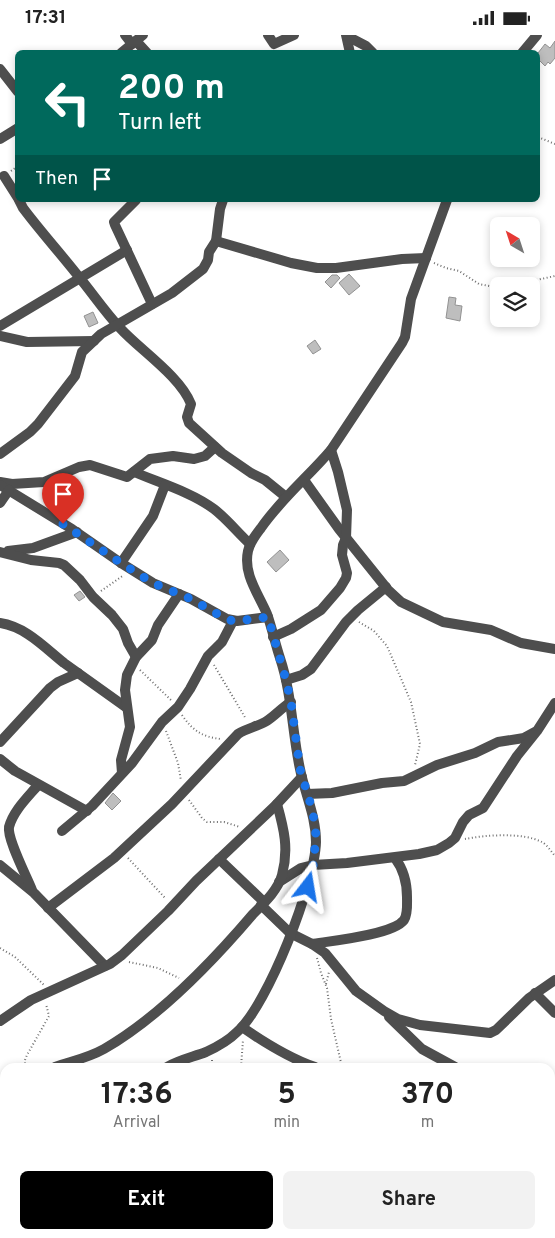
<!DOCTYPE html>
<html lang="en">
<head>
<meta charset="utf-8">
<style>
  body { margin:0; font-family:Overpass,sans-serif; background:#f2f2f2; color:#222; height:100vh; display:flex; flex-direction:column; font-size:19px; white-space:nowrap }
  * { box-sizing:border-box; margin:0 }
  p { font-size:16px; color:#767676 }
  .icon { flex:none; width:28px; height:28px; fill:none; stroke:currentColor; stroke-width:2; stroke-linecap:round; stroke-linejoin:round }
  .map { position:relative; flex:1; overflow:hidden }
  .drawer { position:absolute; left:0px; top:1028px; width:555px; height:176px; display:flex; flex-direction:column; background:#fff; border-radius:15px 15px 0 0; box-shadow:0 2px 8px #0003 }
  .drawer>* { flex:none }
  .guide { position:absolute; left:15px; top:15px; width:525px; height:152px; border-radius:8px; box-shadow:0 2px 8px #0003; background:#00695c; color:#fff; overflow:hidden }
  .needle { width:32px; rotate:321deg }
  .fabs { position:absolute; left:490px; top:182px; display:grid; gap:10px }
  .fabs a { display:grid; place-items:center; width:50px; height:50px; border-radius:8px; background:#fff; box-shadow:0 2px 8px #0003; font-size:25px }
  .pin { position:absolute; display:grid; place-items:center; width:42px; height:42px; color:#fff; margin:-51px -21px; border-radius:50% 50% 50% 0; rotate:-45deg; box-shadow:0 0 5px #0007 }
  .pin .icon { rotate:45deg }
  .me { position:absolute; width:55px; margin:-28px; rotate:14deg; stroke-linejoin:round; filter:drop-shadow(0 0 4px #0008) }
  .turn { display:flex; align-items:center; gap:18px; height:105px; padding:0 20px; font-size:22px }
  .turn .icon { width:65px; height:65px; stroke-width:2.5 }
  .turn b { display:block; font-size:35px; line-height:42px }
  .then { display:flex; align-items:center; height:48px; padding:0 20px; background:#0003; gap:10px; font-size:19px }
  .eta { display:flex; justify-content:space-evenly; align-items:center; height:85px; text-align:center }
  .eta b { font-size:30px; font-weight:700; line-height:35px }
  .cta { display:flex; gap:10px; margin-top:auto; padding:10px 20px }
  .cta a { flex:1; height:58px; border-radius:8px; background:#000; color:#fff; font-size:20px; font-weight:700; line-height:58px; text-align:center }
  .cta a+a { background:#f2f2f2; color:#222 }
  .status { display:flex; justify-content:space-between; align-items:center; height:35px; padding:0 25px; background:#fff; direction:ltr }
  .status svg { height:14px; fill:currentColor }
  .map>svg:first-child { display:block }
</style>
</head>
<body>
<div class="status"><b>17:31</b><svg viewBox="0 0 49 12"><path d="M0 12V9h3v3zM5 12V6h3v6zM10 12V3h3v9zM15 12V0h3v12zM26 1h20v11H26zM47 4h2v5h-2z"/></svg></div>
<div class="map">
<svg width="555" height="1203" viewBox="0 0 555 1203">
  <rect width="100%" height="100%" fill="#fff"/>
  <g fill="#bebebe" stroke="#929292">
    <path d="M555 6V23L550 29 548 27 545 31 538 24V18L545 9 550 13Z"/>
    <path d="M349 239 360 251 349 260 339 248Z"/>
    <path d="M332 240H337L340 243 331 253 325 247Z"/>
    <path d="M449 262 456 263 455 270 462 271 460 286 446 283Z"/>
    <path d="M93 277 98 288 89 292 84 281Z"/>
    <path d="M315 305 321 314 313 319 307 311Z"/>
    <path d="M280 515 289 525 276 537 267 527Z"/>
    <path d="M80 556 85 562 79 566 74 560Z"/>
    <path d="M113 758 121 766 112 775 105 768Z"/>
  </g>
  <g fill="none" stroke-linecap="round" stroke-linejoin="round">
    <g stroke="#707070" stroke-width="2" stroke-dasharray="1 2.5" stroke-linecap="butt">
      <path d="M538 102 555 109"/>
      <path d="M11 136 18 131"/>
      <path d="M434 228 446 233 459 236 479 249 499 253"/>
      <path d="M509 251 555 241"/>
      <path d="M101 556 124 540"/>
      <path d="M359 587 374 596 387 611 411 667 420 709 415 730"/>
      <path d="M214 630 246 684"/>
      <path d="M140 635 172 666"/>
      <path d="M182 680C192 695 202 702 221 704"/>
      <path d="M166 696 178 728 181 746"/>
      <path d="M189 765 202 783 207 787H224L240 792"/>
      <path d="M465 804C486 800 522 797 542 807 547 810 551 816 555 821"/>
      <path d="M128 823 166 864"/>
      <path d="M0 913 15 922 44 950"/>
      <path d="M317 923 321 938 327 953 331 984 342 1032"/>
      <path d="M129 927 158 933 179 943"/>
      <path d="M326 949 329 937"/>
      <path d="M212 1025V1032"/>
      <path d="M25 1032V1025L27 1020 49 981 46 969"/>
      <path d="M241 1032 243 1005"/>
      <path d="M358 1203 360 1199"/>
    </g>
    <g stroke="#4e4e4e" stroke-width="10">
      <path d="M125 0 132 9"/>
      <path d="M268 0 274 9 294 0"/>
      <path d="M346 0 350 18"/>
      <path d="M347 1 366 11 373 18"/>
      <path d="M136 6 147 18"/>
      <path d="M121 18 143 0"/>
      <path d="M522 18 537 0"/>
      <path d="M0 34 18 57"/>
      <path d="M0 104 18 93"/>
      <path d="M4 141 18 163"/>
      <path d="M19 165 23 173C41 197 61 219 79 242 93 259 105 277 120 293 140 315 180 341 191 369L187 382 189 388 222 418 251 438 265 445 286 462"/>
      <path d="M136 165 114 187 115 190 152 269"/>
      <path d="M216 206 291 228 317 233H336L402 224 426 223"/>
      <path d="M0 291 127 215"/>
      <path d="M0 301 27 307 94 306"/>
      <path d="M0 419 30 397 38 389 75 341 82 317 101 299 172 258 203 234 208 225 209 217 216 206 220 174 223 165"/>
      <path d="M134 437C160 448 191 457 214 474 227 484 238 498 250 509"/>
      <path d="M304 445 339 494 388 555 401 567 443 587 491 595 521 608 555 614"/>
      <path d="M0 447 12 449 44 447 79 432 90 430 127 442 150 424 173 421 194 424 205 421 215 412"/>
      <path d="M0 450 72 494 121 528 153 548 191 564 227 584 237 586 268 582"/>
      <path d="M0 468 9 455"/>
      <path d="M8 516 33 513 77 497"/>
      <path d="M0 517 31 525 59 528 64 530 80 545 93 562 112 580 123 594 128 608 136 622"/>
      <path d="M121 528 153 481 165 450"/>
      <path d="M0 588C26 592 44 612 64 628 85 643 106 658 127 673"/>
      <path d="M273 602 291 594 321 575 340 553 346 543 347 538 342 520 343 510 346 503 347 475 338 437 331 415"/>
      <path d="M286 645 302 640 311 634 346 587 358 575 386 552"/>
      <path d="M0 707 50 653 58 647 78 638"/>
      <path d="M0 724 15 736 87 776"/>
      <path d="M122 738 121 725 130 692 125 655 127 640 136 622 152 605 158 590 179 559"/>
      <path d="M307 759 332 758 382 748 404 746 437 730 475 718 498 707 524 703 535 697"/>
      <path d="M62 796 92 771 132 728 162 687 178 672 190 654 208 621 222 607 233 586"/>
      <path d="M219 824 264 867"/>
      <path d="M0 830 34 858 105 931"/>
      <path d="M279 847 301 833 313 830 347 828 419 819 437 815 449 808 455 803 463 787 469 780 483 773 517 721 537 696 555 668"/>
      <path d="M32 855C27 842 7 804 9 792 13 776 28 762 38 750"/>
      <path d="M261 870 290 898 312 909 325 918 356 956 384 976 398 984 420 990 490 998 496 995 529 963 555 945"/>
      <path d="M48 873 114 823 172 769 238 699C247 693 256 692 265 687 274 682 281 673 291 667"/>
      <path d="M312 909C331 906 393 900 404 885 408 879 407 869 407 862 407 847 404 835 395 823"/>
      <path d="M535 958 555 978"/>
      <path d="M389 982 422 1014 455 1032"/>
      <path d="M0 986 31 965 110 929 122 920 168 876 196 846 275 771 302 742"/>
      <path d="M242 992C265 1008 289 1023 315 1032"/>
      <path d="M55 1032C72 1026 88 1023 104 1014 158 983 213 926 253 879 264 868 278 855 282 840 289 814 284 794 277 769"/>
      <path d="M167 1032C179 1025 193 1022 206 1017 217 1012 229 1005 237 997 268 970 315 848 316 807 316 781 305 759 300 734 292 697 292 659 280 623 275 608 272 593 267 579 258 558 243 539 248 516 250 507 255 501 261 493 281 464 308 442 331 415L402 308 405 302 411 264 447 165"/>
      <path d="M0 1065 5 1062"/>
      <path d="M550 1070 555 1072"/>
      <path d="M0 1121 5 1129"/>
      <path d="M550 1145 555 1139"/>
      <path d="M160 1199 163 1203"/>
      <path d="M225 1199 229 1203"/>
      <path d="M480 1199 485 1203"/>
      <path d="M0 1200 5 1193"/>
      <path d="M146 1203 154 1199"/>
      <path d="M505 1203 508 1199"/>
    </g>
  </g>
  <g fill="none" stroke-linecap="round" stroke-linejoin="round">
    <path stroke="#1a73e8" stroke-width="9" stroke-dasharray="0 16.2" d="M63 489 121 528 153 548 191 564 228 585 237 586 268 582 286 645 291 667 300 734 310 767 316 793 314 827 308 852"/>
  </g>
</svg>
<div class="fabs">
<a><svg class="needle" viewBox="-14 -14 28 28"><path d="M0-13l5 13h-10z" fill="#e53935"/><path d="M0 13l5-13h-10z" fill="#767676"/></svg></a>
<a><svg class="icon" aria-label="layers" viewBox="0 0 24 24"><path d="M12 4l9 5-9 5-9-5zM3 14l9 5 9-5"/></svg></a>
</div>
<div class="pin" style="left:63px;top:489px;background:#d93025"><svg class="icon" aria-label="arrive" viewBox="0 0 24 24"><path d="M6 21V4h12l-3 4 3 4H6"/></svg></div>
<svg class="me" style="left:308px;top:852px" viewBox="-20 -20 40 40"><path d="M0-17L14 15 0 8-14 15z" fill="#1a73e8" stroke="#fff" stroke-width="4"/></svg>
<div class="guide">
<div class="turn"><svg class="icon" aria-label="left" viewBox="0 0 24 24"><path d="M17 20v-9H6M10 6l-5 5 5 5"/></svg><div><b>200 m</b>Turn left</div></div>
<div class="then">Then<svg class="icon" aria-label="arrive" viewBox="0 0 24 24"><path d="M6 21V4h12l-3 4 3 4H6"/></svg></div>
</div>
<section class="drawer">
<div class="eta">
<div><b>17:36</b><p>Arrival</p></div>
<div><b>5</b><p>min</p></div>
<div><b>370</b><p>m</p></div>
</div>
<div class="cta"><a>Exit</a><a>Share</a></div>
</section>
</div>
</body>
</html>
